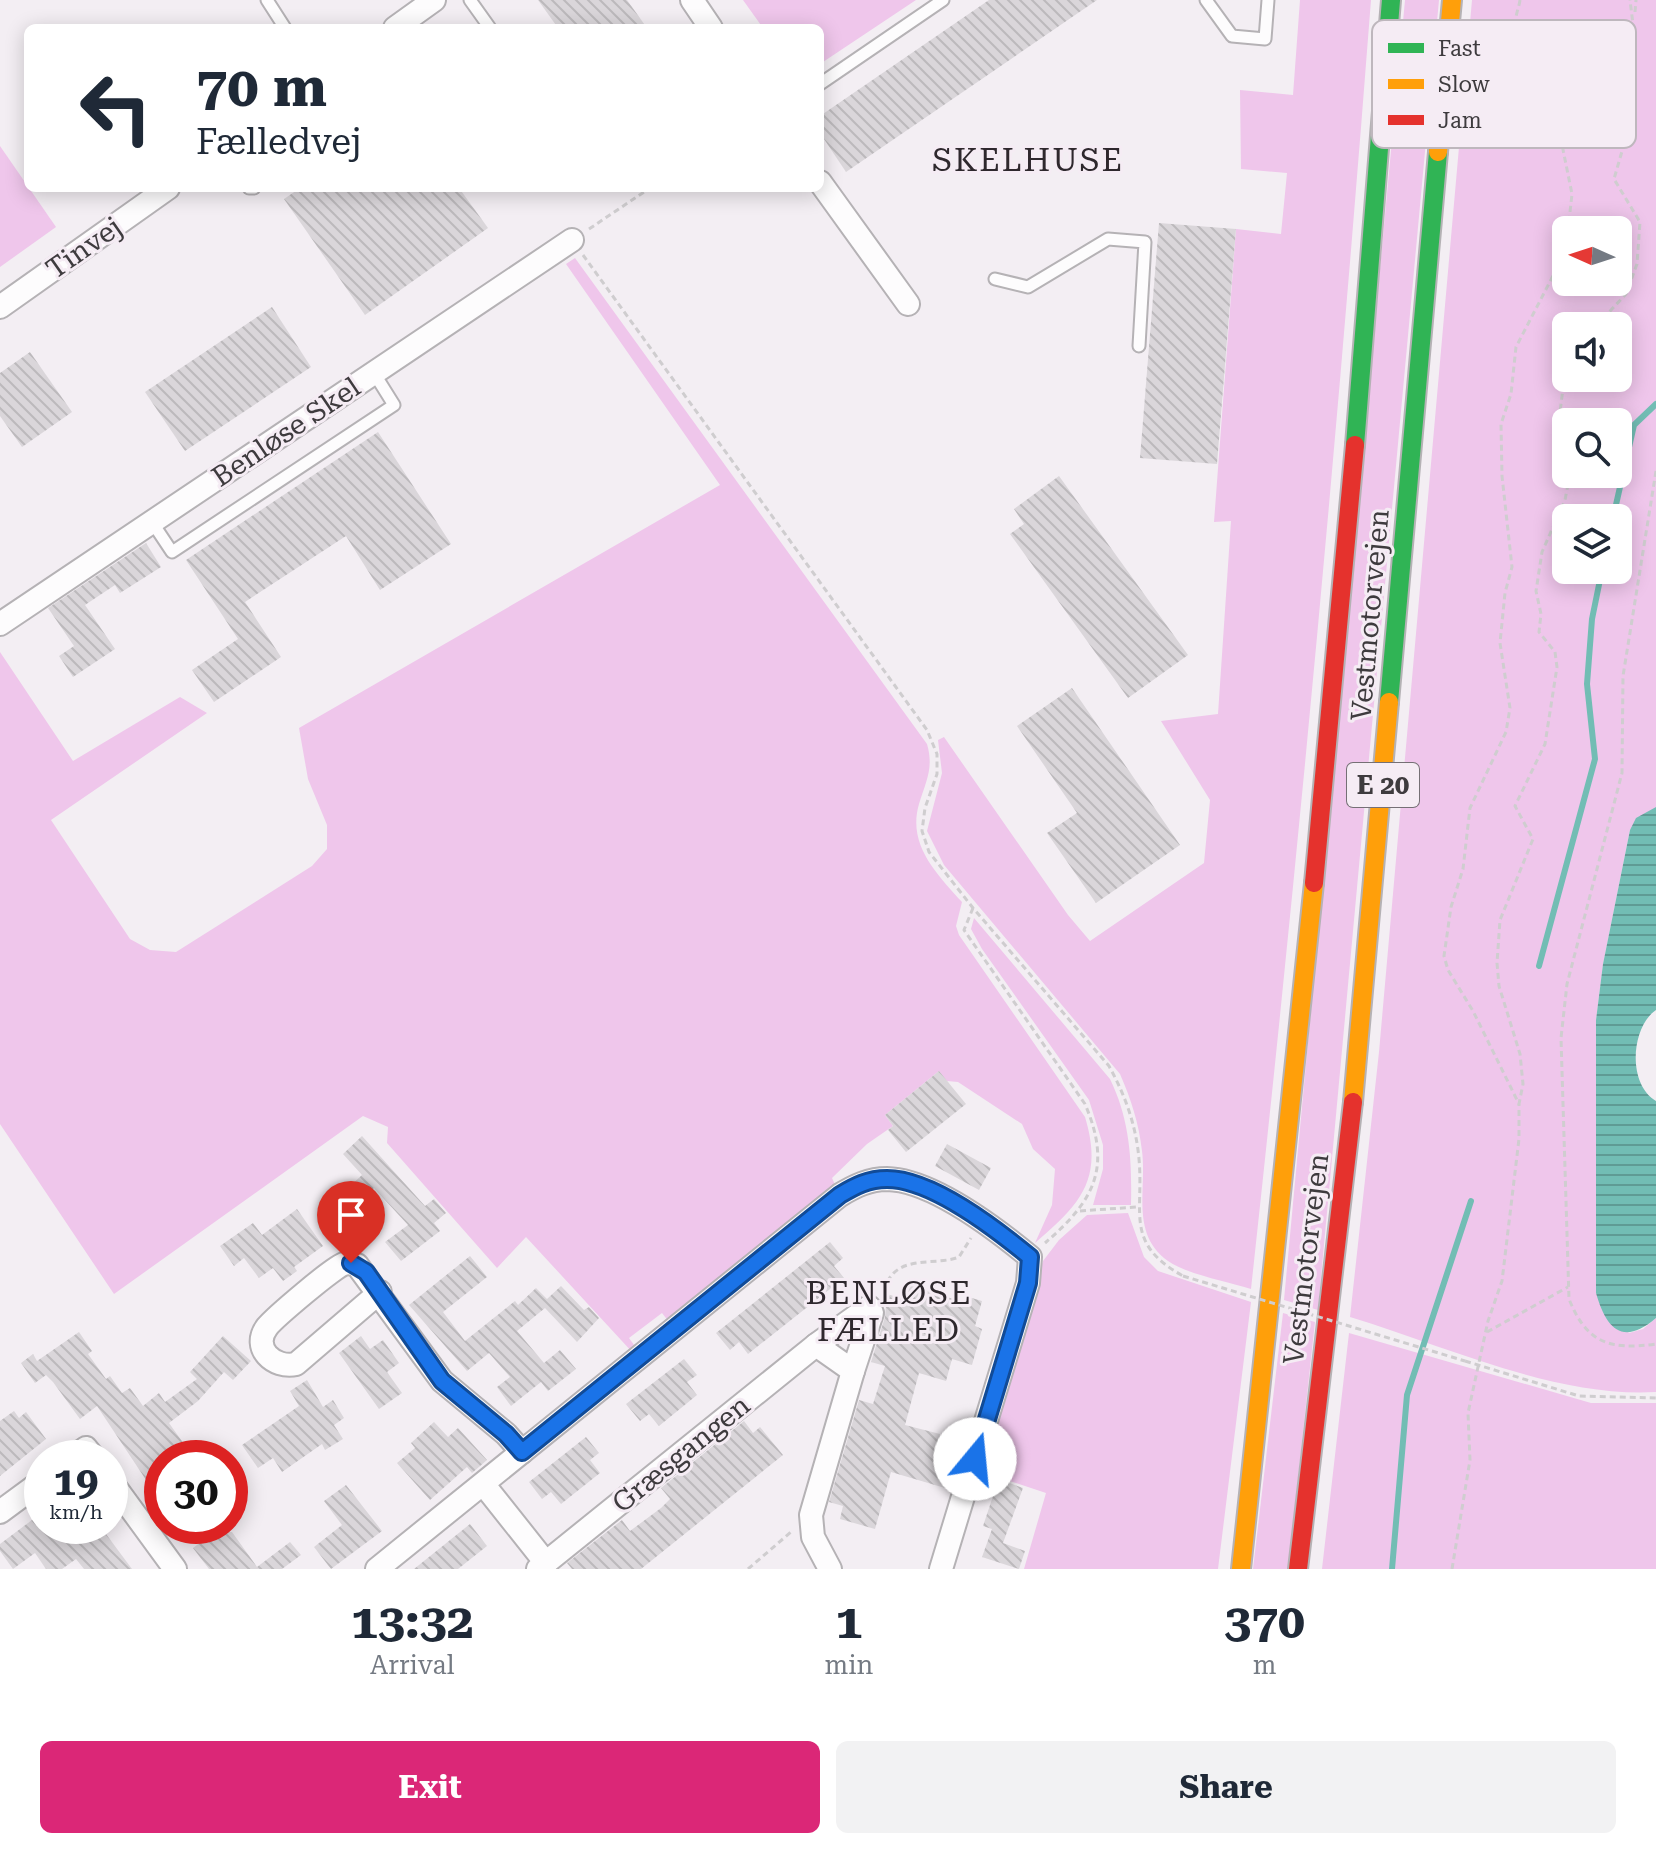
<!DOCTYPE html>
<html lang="en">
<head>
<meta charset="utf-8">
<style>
  body { margin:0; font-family:"Roboto Serif",serif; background:#f2f2f3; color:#1f2937; height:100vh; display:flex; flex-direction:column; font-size:30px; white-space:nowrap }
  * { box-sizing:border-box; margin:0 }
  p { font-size:26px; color:#747a83 }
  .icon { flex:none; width:44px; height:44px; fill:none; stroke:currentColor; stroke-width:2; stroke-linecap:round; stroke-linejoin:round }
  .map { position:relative; height:1569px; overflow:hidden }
  .side { display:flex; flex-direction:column; background:#fff; flex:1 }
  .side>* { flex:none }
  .top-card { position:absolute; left:24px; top:24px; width:800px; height:168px; border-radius:12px; box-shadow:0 4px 20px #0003; background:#fff; color:#1f2937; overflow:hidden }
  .needle { width:52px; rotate:273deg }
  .fabs { position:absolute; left:1552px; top:216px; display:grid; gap:16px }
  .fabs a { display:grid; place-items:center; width:80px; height:80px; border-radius:12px; background:#fff; box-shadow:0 4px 20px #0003; font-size:40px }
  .speed { position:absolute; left:24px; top:1440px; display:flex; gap:16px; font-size:40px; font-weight:700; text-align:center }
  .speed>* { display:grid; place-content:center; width:104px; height:104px; border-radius:50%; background:#fff; box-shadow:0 4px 20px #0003; line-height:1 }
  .speed small { font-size:20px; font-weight:400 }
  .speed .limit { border:12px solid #d22; background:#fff; color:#111 }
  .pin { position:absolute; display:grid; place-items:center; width:68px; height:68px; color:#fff; margin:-82px -34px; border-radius:50% 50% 50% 0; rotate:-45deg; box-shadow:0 0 8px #0007 }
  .pin .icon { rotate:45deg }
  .me { position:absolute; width:88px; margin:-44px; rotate:17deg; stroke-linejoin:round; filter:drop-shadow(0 0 6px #0008) }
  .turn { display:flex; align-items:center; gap:28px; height:168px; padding:0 40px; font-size:36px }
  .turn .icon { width:104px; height:104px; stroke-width:2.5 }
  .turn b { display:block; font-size:56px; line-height:68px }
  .eta { display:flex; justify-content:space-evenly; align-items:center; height:136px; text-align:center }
  .eta b { font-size:48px; font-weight:700; line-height:56px }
  .button { display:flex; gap:16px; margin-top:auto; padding:16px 40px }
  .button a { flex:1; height:92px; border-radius:12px; background:#db2777; color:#fff; font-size:32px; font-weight:700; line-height:92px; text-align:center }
  .button a+a { background:#f2f2f3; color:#1f2937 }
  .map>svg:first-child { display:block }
</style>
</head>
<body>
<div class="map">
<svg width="1656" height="1569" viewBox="0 0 1656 1569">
  <defs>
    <pattern id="water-rules" width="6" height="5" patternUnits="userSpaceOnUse" patternTransform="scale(2)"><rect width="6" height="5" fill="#72bdb4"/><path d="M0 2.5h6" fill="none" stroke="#5f9b94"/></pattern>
    <pattern id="building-back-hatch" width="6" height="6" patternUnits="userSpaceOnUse" patternTransform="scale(2)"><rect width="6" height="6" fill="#dad6da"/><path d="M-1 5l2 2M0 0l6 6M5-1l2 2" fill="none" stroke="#bcb9bc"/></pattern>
  </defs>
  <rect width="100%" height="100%" fill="#f3eef3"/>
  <g fill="#efc6eb" fill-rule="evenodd">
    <path d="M743 0H916L820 64V28H763Z"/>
    <path d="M1300 0H1371C1338 430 1298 860 1251 1289 1229 1282 1186 1274 1168 1261 1130 1234 1147 1190 1142 1151 1139 1124 1131 1099 1120 1074L944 865 927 831 942 773 938 740 944 737 1068 915 1090 941 1204 863 1210 800 1161 721 1218 714 1231 521 1214 522 1236 229 1281 234 1287 173 1241 169 1240 90 1293 95Z"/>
    <path d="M1405 0H1439L1318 1310 1284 1300Z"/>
    <path d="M1472 0H1656V807L1630 830 1603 964 1596 1020V1293L1629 1333 1643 1329 1656 1318V1392C1557 1398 1445 1346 1350 1317L1379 1052ZM1566 230H1618V282H1566ZM1566 326H1618V378H1566ZM1566 422H1618V474H1566ZM1566 518H1618V570H1566Z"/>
    <path d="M0 146 56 227 0 267Z"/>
    <path d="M575 258 927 744C934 768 926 781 919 804 907 845 937 874 962 902L956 926 959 935 1085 1117C1104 1180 1080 1204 1035 1243L1052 1205 1055 1169 1033 1149 1022 1124 958 1082 947 1081 939 1071 885 1115 893 1126 867 1144 832 1178 837 1189 669 1322 662 1313 629 1338 637 1349 633 1353 526 1237 497 1268 387 1143 388 1127 363 1116 114 1294 0 1124V652L73 761 180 697 207 713 51 820 130 939 150 950 176 952 312 866 327 849V825L308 779 299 728 720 485 566 264Z"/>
    <path d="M974 918 1110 1079C1130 1120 1132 1160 1131 1205H1093L1103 1169V1145L1089 1100 982 949 971 929Z"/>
    <path d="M1128 1213 1144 1257 1158 1271 1251 1302 1218 1569H1024L1046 1493 980 1471 1043 1261 1059 1240 1087 1215Z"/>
    <path d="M1283 1313 1315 1322 1288 1569H1253Z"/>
    <path d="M1349 1333 1591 1403H1656V1569H1322Z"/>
  </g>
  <path fill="url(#water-rules)" d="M1656 807V1010C1631 1027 1627 1084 1656 1101V1318C1622 1347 1606 1328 1596 1293V1020L1603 964 1630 830 1636 818Z"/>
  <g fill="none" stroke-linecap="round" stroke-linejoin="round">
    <g stroke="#72bdb4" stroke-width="6">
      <path d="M1613 518 1634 425 1656 404"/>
      <path d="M1539 966 1595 759 1587 684 1592 619 1602 570"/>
      <path d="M1392 1569 1407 1395 1471 1201"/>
    </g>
  </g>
  <g fill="url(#building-back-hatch)">
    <path d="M538 0H627L647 28H558Z"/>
    <path d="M989 0H1097L846 172 820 133V116Z"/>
    <path d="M300 188H459L488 228 365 315 284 199Z"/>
    <path d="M1159 223 1236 229 1217 464 1140 458Z"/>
    <path d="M272 307 311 367 185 451 145 392Z"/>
    <path d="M30 352 72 412 22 447 0 416V373Z"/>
    <path d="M378 432 451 544 380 590 346 536 245 602 281 657 214 702 192 670 238 639 186 560Z"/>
    <path d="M1059 476 1188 655 1128 698 1010 534 1024 524 1014 509Z"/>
    <path d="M146 543 161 567 120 593 115 585 85 605 115 649 73 677 59 656 74 646 48 608Z"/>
    <path d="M1072 688 1180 845 1096 903 1047 833 1077 813 1017 726Z"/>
    <path d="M939 1071 966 1104 906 1152 888 1130 893 1126 885 1115Z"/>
    <path d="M362 1136 425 1206 434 1199 446 1213 434 1223 440 1231 401 1261 385 1242 408 1225 374 1188 360 1200 349 1187 362 1175 343 1154Z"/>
    <path d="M947 1144 991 1168 979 1190 935 1166Z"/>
    <path d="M297 1209 323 1246 294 1267 297 1271 283 1281 273 1268 259 1278 244 1258 234 1266 220 1246 253 1223 262 1235Z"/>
    <path d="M830 1242 843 1258 834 1266 844 1278 748 1354 739 1342 730 1350 716 1333Z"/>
    <path d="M470 1256 487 1277 443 1312 465 1341 515 1301 518 1305 536 1288 547 1299 561 1286 584 1310 589 1307 599 1318 577 1342 545 1308 517 1331 544 1363 560 1350 576 1369 548 1391 541 1382 511 1406 497 1387 510 1377 489 1353 467 1371 409 1305Z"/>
    <path d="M908 1285 963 1302 965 1296 982 1301 975 1326 982 1329 972 1365 952 1359 946 1381 919 1373 905 1425 940 1434 936 1449 955 1454 945 1488 891 1472 875 1529 840 1519 843 1506 829 1502 859 1400 873 1404 885 1366 871 1362 885 1317 887 1294 904 1299Z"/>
    <path d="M79 1332 92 1351 88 1354 106 1379 110 1376 122 1393 130 1388 143 1406 159 1393 165 1402 197 1379 190 1372 223 1336 251 1361 233 1380 224 1372 198 1401 169 1423 194 1458H162V1504L97 1406 80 1419 53 1382 46 1375 35 1383 21 1363 33 1354 37 1361Z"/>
    <path d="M361 1336 370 1349 383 1340 399 1363 387 1372 402 1393 379 1409 339 1353Z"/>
    <path d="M684 1359 697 1375 687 1382 697 1395 659 1426 649 1414 640 1421 626 1404Z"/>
    <path d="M307 1380 323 1407 333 1400 344 1418 334 1425 343 1439 325 1450 322 1444 282 1472 273 1458 258 1468 242 1445 299 1406 290 1391Z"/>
    <path d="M14 1411 19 1418 26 1412 46 1439 0 1476V1421Z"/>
    <path d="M744 1421 753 1433 760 1427 783 1455 641 1569H572L567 1563 622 1520 630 1531 661 1508 670 1499 661 1488Z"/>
    <path d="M434 1422 448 1437 458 1428 487 1460 472 1473 467 1467 430 1500 397 1463 415 1448 411 1443Z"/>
    <path d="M586 1437 599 1453 590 1460 600 1473 561 1504 551 1492 542 1499 529 1482Z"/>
    <path d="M1007 1482 1023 1488 1003 1543 1025 1551 1019 1569 982 1557 992 1529 983 1526 996 1487 1004 1490Z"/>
    <path d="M346 1485 382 1531 331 1569 314 1547 342 1525 324 1501Z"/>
    <path d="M36 1517 42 1526H100L132 1569H84L76 1559 62 1569H46L35 1553 13 1569 0 1551V1544Z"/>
    <path d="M470 1524 487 1546 458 1569H414Z"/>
    <path d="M214 1532H232L257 1567 290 1542 301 1555 282 1569H209L193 1548Z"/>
  </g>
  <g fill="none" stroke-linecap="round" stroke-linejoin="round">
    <defs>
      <g id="lane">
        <path d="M267 0 285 28"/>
        <path d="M470 0 490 28"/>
        <path d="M1206 0 1232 36 1265 39 1268 0"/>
        <path d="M820 84 943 0"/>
        <path d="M249 188H254"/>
        <path d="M995 279 1028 287 1108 239 1145 242 1139 346"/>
        <path d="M152 522 172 552 394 405 374 373"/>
      </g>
      <g id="street">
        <path d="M692 0 711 28"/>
        <path d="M395 28 434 0"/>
        <path d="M820 182 908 304"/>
        <path d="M0 307 168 188"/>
        <path d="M0 624 572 240"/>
        <path d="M380 1292 296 1364C274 1369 251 1348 267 1327 274 1318 335 1266 344 1264 349 1262 352 1264 357 1265L442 1381 506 1434 522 1452"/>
        <path d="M816 1345 869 1307 872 1313 853 1371"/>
        <path d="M72 1458 86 1448 94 1458"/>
        <path d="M110 1480 175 1569"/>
        <path d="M484 1485 546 1563"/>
        <path d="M0 1512 42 1481"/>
        <path d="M377 1569 840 1195C855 1186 869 1179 887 1179 932 1180 996 1229 1030 1257L1028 1283 941 1569"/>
        <path d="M538 1569 816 1345 853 1371 811 1515 813 1537 830 1569"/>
      </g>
      <g id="fast">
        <path d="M1355 445 1391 0"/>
        <path d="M1389 702 1438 152"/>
      </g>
      <g id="slow">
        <path d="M1438 152 1452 0"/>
        <path d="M1353 1102 1389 702"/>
        <path d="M1241 1569 1314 883"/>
      </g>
      <g id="jam">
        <path d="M1314 883 1355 445"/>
        <path d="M1298 1569 1353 1102"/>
      </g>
    </defs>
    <use href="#lane" stroke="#b5b2b5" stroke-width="15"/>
    <use href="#street" stroke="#b5b2b5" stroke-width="26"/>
    <use href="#fast" stroke="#b5b2b5" stroke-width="22"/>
    <use href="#slow" stroke="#b5b2b5" stroke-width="22"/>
    <use href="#jam" stroke="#b5b2b5" stroke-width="22"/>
    <g stroke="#cfcdcf" stroke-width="3" stroke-dasharray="6 4" stroke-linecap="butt">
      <path d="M1520 0C1519 8 1514 18 1516 26 1518 39 1562 43 1575 46L1583 57 1557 120 1572 194 1568 230"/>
      <path d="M1635 12 1636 0"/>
      <path d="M589 229 650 188"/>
      <path d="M1566 238 1555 272 1516 347 1511 394 1501 424 1502 476 1512 567 1505 593 1500 643 1510 708 1506 732 1470 808 1463 869 1451 907 1444 956 1448 970 1473 1011 1519 1104 1523 1084 1520 1054 1499 986 1497 963 1500 920 1533 839 1515 806 1545 744 1557 667 1555 652 1539 632 1541 614 1536 591 1542 552 1565 500 1570 474"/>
      <path d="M583 255 927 730 937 754V774L925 808 922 831 929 852 973 908 1109 1066C1125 1095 1136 1125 1139 1159 1144 1214 1124 1243 1183 1276"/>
      <path d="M1596 326 1626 294 1637 264 1640 222 1614 179 1629 127 1624 83 1633 24 1630 0"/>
      <path d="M1566 364 1559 420 1566 453"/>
      <path d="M1656 471 1623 676 1622 773 1567 984 1561 1038 1569 1299C1587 1344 1610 1350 1656 1344"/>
      <path d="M973 908 964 930 1085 1104C1112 1167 1095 1200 1045 1243"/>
      <path d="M1080 1211 1136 1207"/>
      <path d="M884 1291C894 1252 934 1267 959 1257L971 1238"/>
      <path d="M1487 1332 1568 1287"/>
      <path d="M1465 1361 1579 1396 1656 1398"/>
      <path d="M748 1569 791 1532"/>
      <path d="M1452 1569 1470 1460 1468 1413 1488 1321 1502 1281 1519 1139V1104"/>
    </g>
    <use href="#lane" stroke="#fdfcfd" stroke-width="11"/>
    <use href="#street" stroke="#fdfcfd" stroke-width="22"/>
    <use href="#fast" stroke="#30b455" stroke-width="18"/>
    <use href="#slow" stroke="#ff9f0a" stroke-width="18"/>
    <use href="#jam" stroke="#e5322d" stroke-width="18"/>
    <path stroke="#cfcdcf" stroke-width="3" stroke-dasharray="6 4" stroke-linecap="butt" d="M1183 1276 1465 1361"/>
  </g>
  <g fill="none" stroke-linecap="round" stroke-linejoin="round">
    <defs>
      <path id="route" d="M351 1263 366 1272 442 1381 506 1434 522 1452 840 1195C855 1186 868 1179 887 1179 932 1179 996 1229 1030 1257L1028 1283 975 1459"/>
    </defs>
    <use href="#route" stroke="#114b97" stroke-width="20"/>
    <use href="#route" stroke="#1a73e8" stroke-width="14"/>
  </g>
  <g text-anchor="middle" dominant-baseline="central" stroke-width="6" stroke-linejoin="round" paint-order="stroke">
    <rect fill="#f5ecf4" stroke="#757075" stroke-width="2" x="1347" y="763" width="72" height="44" rx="6"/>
    <g font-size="26" font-weight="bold" fill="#3e3b3e">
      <text x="1383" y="785">E 20</text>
    </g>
    <g font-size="28" fill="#3e3b3e" stroke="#f5ecf4">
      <text transform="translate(84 248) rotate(-35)">Tinvej</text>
      <text transform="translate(286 432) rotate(-34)">Benløse Skel</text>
      <text transform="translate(1370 615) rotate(-85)">Vestmotorvejen</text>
      <text transform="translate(1306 1259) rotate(-83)">Vestmotorvejen</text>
      <text transform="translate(681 1454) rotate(-39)">Græsgangen</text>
    </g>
    <g font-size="32" letter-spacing="2" fill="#2e282d" stroke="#f5ecf4">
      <text x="1028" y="160">SKELHUSE</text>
      <text x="889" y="1293">BENLØSE<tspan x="889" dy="37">FÆLLED</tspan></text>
    </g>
  </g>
  <rect x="1372" y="20" width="264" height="128" rx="12" fill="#f5ecf4" stroke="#beb7bd" stroke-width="2"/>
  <rect x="1388" y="43" width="36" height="10" fill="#30b455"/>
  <rect x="1388" y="79" width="36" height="10" fill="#ff9f0a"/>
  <rect x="1388" y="115" width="36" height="10" fill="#e5322d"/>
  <g font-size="22" fill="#3e3b3e">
    <text x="1438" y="56">Fast</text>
    <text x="1438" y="92">Slow</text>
    <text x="1438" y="128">Jam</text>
  </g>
</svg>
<div class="fabs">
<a><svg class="needle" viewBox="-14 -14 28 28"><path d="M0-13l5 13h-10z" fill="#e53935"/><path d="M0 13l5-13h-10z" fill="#747a83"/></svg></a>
<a><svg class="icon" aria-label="sound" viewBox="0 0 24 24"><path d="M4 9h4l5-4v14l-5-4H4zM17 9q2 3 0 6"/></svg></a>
<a><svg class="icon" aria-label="search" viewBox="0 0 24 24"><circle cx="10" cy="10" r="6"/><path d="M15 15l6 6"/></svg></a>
<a><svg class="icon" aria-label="layers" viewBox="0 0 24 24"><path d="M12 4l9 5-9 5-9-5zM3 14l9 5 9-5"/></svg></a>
</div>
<div class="speed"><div>19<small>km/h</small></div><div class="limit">30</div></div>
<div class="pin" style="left:351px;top:1263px;background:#d93025"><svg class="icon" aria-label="arrive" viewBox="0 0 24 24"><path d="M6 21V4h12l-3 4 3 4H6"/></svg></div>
<svg class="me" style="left:975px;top:1459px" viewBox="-20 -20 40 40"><circle r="19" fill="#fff"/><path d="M0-13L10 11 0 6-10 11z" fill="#1a73e8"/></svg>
<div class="top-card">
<div class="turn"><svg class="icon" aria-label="left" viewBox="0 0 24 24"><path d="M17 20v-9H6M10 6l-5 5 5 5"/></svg><div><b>70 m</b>Fælledvej</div></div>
</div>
</div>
<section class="side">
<div class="eta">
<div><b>13:32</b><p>Arrival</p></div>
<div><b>1</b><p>min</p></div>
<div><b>370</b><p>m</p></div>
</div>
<div class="button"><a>Exit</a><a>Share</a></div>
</section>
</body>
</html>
